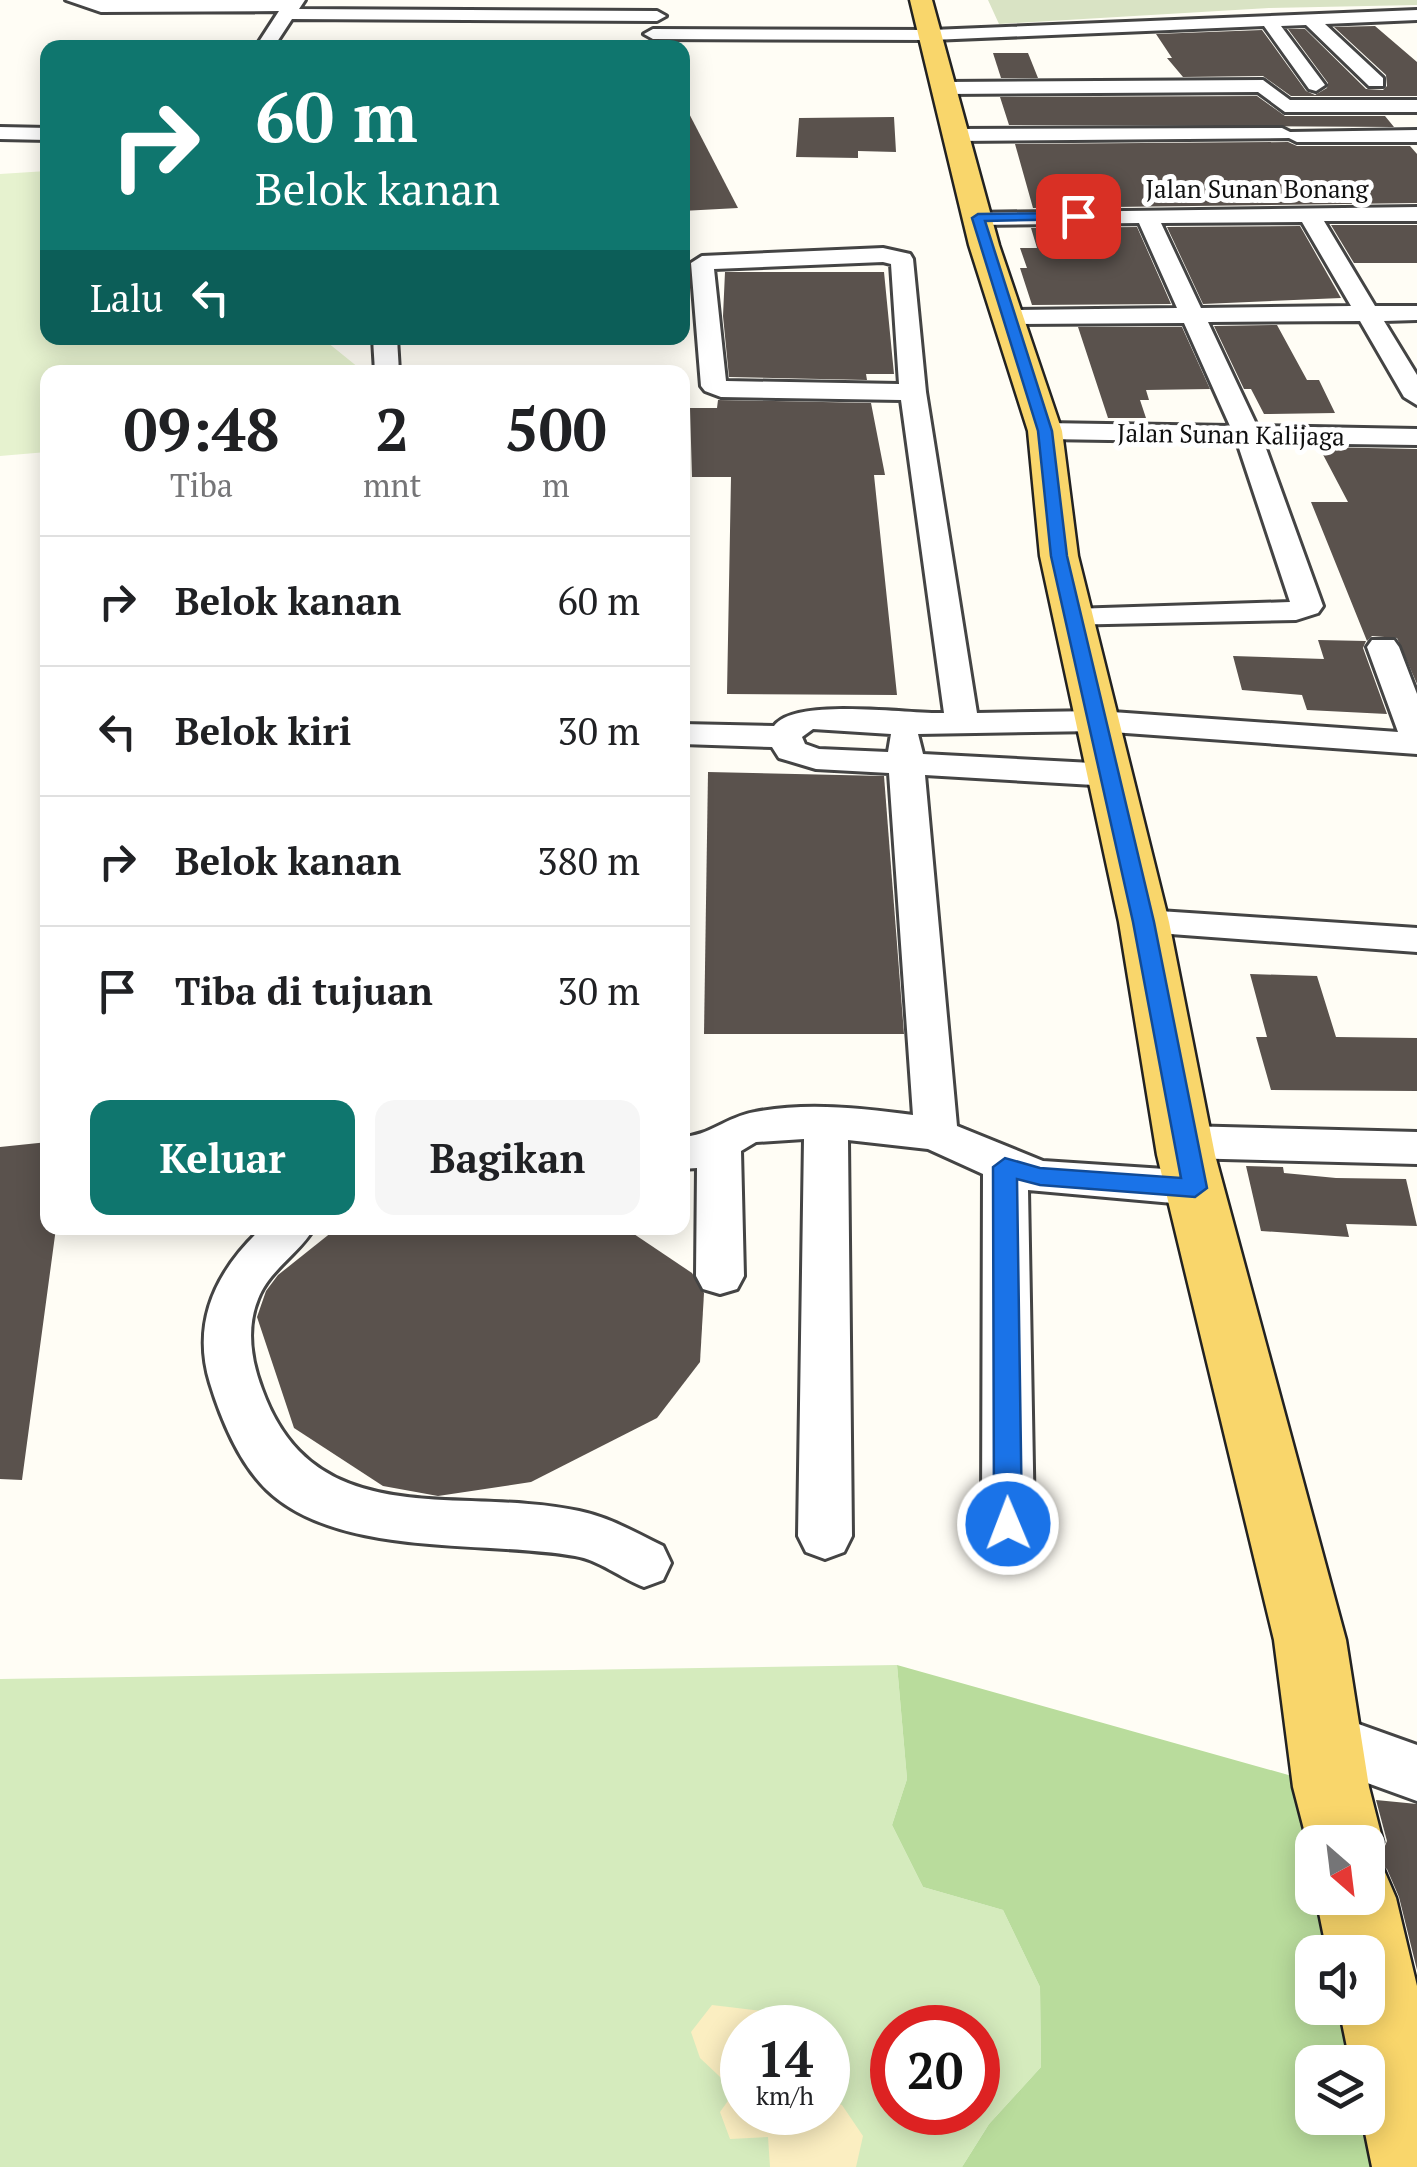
<!DOCTYPE html>
<html lang="id">
<head>
<meta charset="utf-8">
<style>
  body { margin:0; font-family:"PT Serif",serif; background:#f6f6f6; color:#202124; height:100vh; display:flex; flex-direction:column; font-size:38px; white-space:nowrap }
  * { box-sizing:border-box; margin:0 }
  p { font-size:32px; color:#757577 }
  .icon { flex:none; width:55px; height:55px; fill:none; stroke:currentColor; stroke-width:2; stroke-linecap:round; stroke-linejoin:round }
  .map { position:relative; flex:1; overflow:hidden }
  .side { position:absolute; left:40px; top:365px; width:650px; height:870px; display:flex; flex-direction:column; background:#fff; border-radius:20px; box-shadow:0 5px 25px #0003 }
  .side>* { flex:none }
  .guide { position:absolute; left:40px; top:40px; width:650px; height:305px; border-radius:20px; box-shadow:0 5px 25px #0003; background:#0f766e; color:#fff; overflow:hidden }
  .needle { width:65px; rotate:152deg }
  .controls { position:absolute; left:1295px; top:1825px; display:grid; gap:20px }
  .controls a { display:grid; place-items:center; width:90px; height:90px; border-radius:20px; background:#fff; box-shadow:0 5px 25px #0003; font-size:50px }
  .speed { position:absolute; left:720px; top:2005px; display:flex; gap:20px; font-size:50px; font-weight:700; text-align:center }
  .speed>* { display:grid; place-content:center; width:130px; height:130px; border-radius:50%; background:#fff; box-shadow:0 5px 25px #0003; line-height:1 }
  .speed small { font-size:25px; font-weight:400 }
  .speed .limit { border:15px solid #d22; background:#fff; color:#111 }
  .pin { position:absolute; display:grid; place-items:center; width:85px; height:85px; color:#fff; margin:-42px; border-radius:20px; box-shadow:0 5px 15px #0006 }
  .me { position:absolute; width:110px; margin:-55px; rotate:359deg; stroke-linejoin:round; filter:drop-shadow(0 0 8px #0008) }
  .turn { display:flex; align-items:center; gap:35px; height:210px; padding:0 50px; font-size:45px }
  .turn .icon { width:130px; height:130px; stroke-width:2.5 }
  .turn b { display:block; font-size:70px; line-height:85px }
  .then { display:flex; align-items:center; height:95px; padding:0 50px; background:#0003; gap:20px; font-size:38px }
  .eta { display:flex; justify-content:space-evenly; align-items:center; height:170px; text-align:center }
  .eta b { font-size:60px; font-weight:700; line-height:70px }
  .button { display:flex; gap:20px; margin-top:auto; padding:20px 50px }
  .button a { flex:1; height:115px; border-radius:20px; background:#0f766e; color:#fff; font-size:40px; font-weight:700; line-height:115px; text-align:center }
  .button a+a { background:#f6f6f6; color:#202124 }
  ul { padding:0; list-style:none }
  li { display:flex; align-items:center; gap:30px; height:130px; padding:0 50px; border-top:2px solid #e0e0e0 }
  li div { flex:1 }
  li b { display:block; font-size:38px }
  li em { font-style:normal }
  .map>svg:first-child { display:block }
</style>
</head>
<body>
<div class="map">
<svg width="1417" height="2167" viewBox="0 0 1417 2167">
  <rect width="100%" height="100%" fill="#fffdf5"/>
  <path fill="#d5ebbd" fill-rule="evenodd" d="M897 1665 907 1779 892 1825 923 1887 1003 1910 1040 1987 1041 2067 989 2124 962 2167H0V1679ZM742 2028H828V2112H742ZM892 2028H978V2112H892Z"/>
  <path fill="#b9dc9c" fill-rule="evenodd" d="M897 1665 1331 1787 1341 1842H1312V1898H1352L1363 1952H1312V2008H1368V1976L1405 2167H962L989 2124 1041 2067 1040 1987 1003 1910 923 1887 892 1825 907 1779ZM1312 2062H1368V2118H1312Z"/>
  <path fill="#fbeec1" d="M712 2005 787 2014 790 2027 742 2028V2112H828V2100L842 2105 863 2136 856 2167H770L768 2137 730 2139 720 2112 735 2091 700 2058 691 2032Z"/>
  <path fill="#d9e3c4" d="M988 0H1417V5L1269 8 999 24Z"/>
  <path fill="#e6f2cf" d="M47 171 48 338H322L364 372H48L47 452 0 456V174Z"/>
  <g fill="#5a524d">
    <path d="M1375 26 1417 62V96H1291L1263 76 1183 77 1167 58H1172L1156 34 1262 30 1306 91 1315 95 1327 88 1328 83 1288 29H1305L1366 89 1383 90 1387 86 1386 75 1334 27Z"/>
    <path d="M993 53H1028L1038 78H1001Z"/>
    <path d="M1257 96 1285 116H1385L1394 127 1009 125 1000 97Z"/>
    <path d="M682 100 738 208 682 211Z"/>
    <path d="M894 117 896 152 858 151V158L796 157 799 118Z"/>
    <path d="M1288 142 1297 146H1410L1417 154V203L1033 208 1015 144Z"/>
    <path d="M1331 225H1417V263H1354Z"/>
    <path d="M1300 226 1341 298 1203 304 1167 227Z"/>
    <path d="M1137 227 1171 304 1032 305 1020 268H1027L1020 248H1037L1031 228Z"/>
    <path d="M725 272H884L894 374H866L867 380 729 377 723 316Z"/>
    <path d="M1277 325 1307 380H1319L1335 413 1264 414 1251 389H1244L1214 326Z"/>
    <path d="M1078 327H1182L1210 389 1146 390 1149 400H1140L1146 418H1108Z"/>
    <path d="M718 400 871 403 885 475H874L897 695 727 694 731 477H692L690 408H717Z"/>
    <path d="M1319 447 1417 449V684L1397 638 1372 636 1367 641 1311 502H1348Z"/>
    <path d="M1318 640 1366 641 1363 648 1387 714 1307 710 1302 695 1242 690 1233 656 1324 659Z"/>
    <path d="M708 772 884 776 904 1034H704Z"/>
    <path d="M1250 974 1317 976 1336 1037 1417 1038V1091L1271 1090 1256 1037H1267Z"/>
    <path d="M48 1142V1228H56L22 1480 0 1479V1147Z"/>
    <path d="M1246 1166 1283 1167 1284 1173 1336 1178 1406 1179 1417 1226 1346 1224 1349 1237 1261 1231Z"/>
    <path d="M337 1228H625L692 1273 704 1293 700 1362 657 1418 531 1482 438 1496 383 1486 294 1428 257 1317 266 1291 278 1275Z"/>
    <path d="M1376 1800 1417 1804V1970L1399 1897 1387 1869 1378 1863 1387 1841Z"/>
  </g>
  <g fill="none" stroke-linecap="round" stroke-linejoin="round">
    <defs>
      <g id="minor">
        <path d="M66 0H305L299 9 657 11 666 16 657 21 292 19 273 48H255L279 11 101 12Z"/>
        <path d="M1417 10V20L1325 24 1383 78V86H1369L1306 25 1281 26 1325 85 1316 91 1309 89 1264 26 932 40 653 39 644 34 653 29 932 30Z"/>
        <path d="M1263 80 1290 100H1417V112H1285L1258 92 945 94 936 88 945 82Z"/>
        <path d="M0 127 48 128V140L0 139Z"/>
        <path d="M1282 128 1290 132 1417 130V142H1297L1289 138 954 141 944 135 954 129Z"/>
        <path d="M1417 207V221H1324L1375 306H1417V320L1384 321 1417 375V405L1404 397 1360 321 1208 322 1257 426 1417 429V445L1264 443 1323 606 1318 613 1296 620 1061 625 1056 618 1061 611 1072 609 1290 602 1237 442 1045 439 1032 431 1045 423 1230 426 1184 323 1007 324 995 317 1007 310 1177 308 1139 223 978 225 970 223 967 218 970 213ZM1302 222 1351 306 1201 308 1161 223Z"/>
        <path d="M883 248 910 254 913 259 926 392 977 713 1098 711 1398 732 1367 647 1372 640H1394L1399 647 1417 694V754L1098 731 918 734 923 754 1111 764 1123 768 1129 775 1123 782 1111 786 925 775 957 1126 1043 1161 1195 1171 1211 1176 1217 1188 1211 1200 1195 1205 1028 1190 1034 1523 1027 1539 1008 1546 989 1539 982 1523 983 1174 928 1149 848 1140 852 1536 844 1552 825 1559 806 1552 798 1536 804 1139 756 1142 741 1151 744 1276 737 1289 720 1294 703 1289 696 1276 697 1168 682 1169V1137C709 1136 726 1117 755 1112 805 1102 862 1108 913 1115L889 773 816 769 779 758 772 747 682 744V724L774 726C794 697 907 714 944 713L901 400 721 397 705 391 701 386 691 263 702 256ZM883 262 891 264 899 384 726 381 714 269ZM813 729 891 734 888 752 819 749 805 744 802 737Z"/>
        <path d="M373 338H397L399 372H375Z"/>
        <path d="M1144 910 1417 928V952L1130 931 1125 922 1130 913Z"/>
        <path d="M1184 1126 1417 1132V1164L1184 1158 1168 1153 1162 1142 1168 1131Z"/>
        <path d="M262 1228H314C299 1254 269 1270 258 1299 246 1328 251 1360 262 1389 315 1536 459 1485 579 1511 609 1517 636 1533 663 1546L671 1563 663 1580 644 1587C621 1578 599 1560 575 1556 484 1540 338 1558 267 1490 239 1463 221 1419 210 1383 191 1321 217 1270 262 1228Z"/>
        <path d="M1325 1712 1417 1745V1801L1304 1760 1296 1740 1304 1720Z"/>
      </g>
      <path id="major" d="M910 0H932L999 245 1062 431 1078 556 1169 922 1215 1155 1346 1640 1369 1787 1383 1842 1373 1865 1384 1870 1396 1898 1417 1986V2167H1372L1362 2118H1368V2062H1350L1339 2008H1368V1952H1327L1316 1898H1368V1842H1312V1860L1293 1787 1274 1640 1157 1155 1119 922 1040 556 1028 431 969 245Z"/>
    </defs>
    <use href="#minor" stroke="#444" stroke-width="6"/>
    <use href="#major" stroke="#222" stroke-width="5"/>
    <use href="#minor" fill="#fff" fill-rule="evenodd"/>
    <use href="#major" fill="#f9d66b" fill-rule="evenodd"/>
  </g>
  <path fill="#1a73e8" stroke="#114b97" stroke-width="2.5" d="M1078 213 1082 219 985 221 1052 431 1067 556 1154 922 1207 1188 1195 1197 1040 1185 1017 1179 1022 1524 1018 1532 1008 1536 998 1532 994 1524 993 1167 1005 1158 1040 1168 1181 1178 1133 922 1051 556 1038 431 972 218 978 214Z"/>
  <g text-anchor="middle" dominant-baseline="central" stroke-width="10" stroke-linejoin="round" paint-order="stroke">
    <g font-size="25" fill="#111" stroke="#fff">
      <text x="1257" y="188">Jalan Sunan Bonang</text>
      <text transform="translate(1231 434) rotate(1)">Jalan Sunan Kalijaga</text>
    </g>
  </g>
</svg>
<div class="controls">
<a><svg class="needle" viewBox="-14 -14 28 28"><path d="M0-13l5 13h-10z" fill="#e53935"/><path d="M0 13l5-13h-10z" fill="#757577"/></svg></a>
<a><svg class="icon" aria-label="sound" viewBox="0 0 24 24"><path d="M4 9h4l5-4v14l-5-4H4zM17 9q2 3 0 6"/></svg></a>
<a><svg class="icon" aria-label="layers" viewBox="0 0 24 24"><path d="M12 4l9 5-9 5-9-5zM3 14l9 5 9-5"/></svg></a>
</div>
<div class="speed"><div>14<small>km/h</small></div><div class="limit">20</div></div>
<div class="pin" style="left:1078px;top:216px;background:#d93025"><svg class="icon" aria-label="arrive" viewBox="0 0 24 24"><path d="M6 21V4h12l-3 4 3 4H6"/></svg></div>
<svg class="me" style="left:1008px;top:1524px" viewBox="-20 -20 40 40"><circle r="17" fill="#1a73e8" stroke="#fff" stroke-width="3"/><path d="M0-11L8 9 0 5-8 9z" fill="#fff"/></svg>
<div class="guide">
<div class="turn"><svg class="icon" aria-label="right" viewBox="0 0 24 24"><path d="M7 20v-9h11M14 6l5 5-5 5"/></svg><div><b>60 m</b>Belok kanan</div></div>
<div class="then">Lalu<svg class="icon" aria-label="left" viewBox="0 0 24 24"><path d="M17 20v-9H6M10 6l-5 5 5 5"/></svg></div>
</div>
<section class="side">
<div class="eta">
<div><b>09:48</b><p>Tiba</p></div>
<div><b>2</b><p>mnt</p></div>
<div><b>500</b><p>m</p></div>
</div>
<ul>
<li><svg class="icon" aria-label="right" viewBox="0 0 24 24"><path d="M7 20v-9h11M14 6l5 5-5 5"/></svg><div><b>Belok kanan</b></div><em>60 m</em></li>
<li><svg class="icon" aria-label="left" viewBox="0 0 24 24"><path d="M17 20v-9H6M10 6l-5 5 5 5"/></svg><div><b>Belok kiri</b></div><em>30 m</em></li>
<li><svg class="icon" aria-label="right" viewBox="0 0 24 24"><path d="M7 20v-9h11M14 6l5 5-5 5"/></svg><div><b>Belok kanan</b></div><em>380 m</em></li>
<li><svg class="icon" aria-label="arrive" viewBox="0 0 24 24"><path d="M6 21V4h12l-3 4 3 4H6"/></svg><div><b>Tiba di tujuan</b></div><em>30 m</em></li>
</ul>
<div class="button"><a>Keluar</a><a>Bagikan</a></div>
</section>
</div>
</body>
</html>
